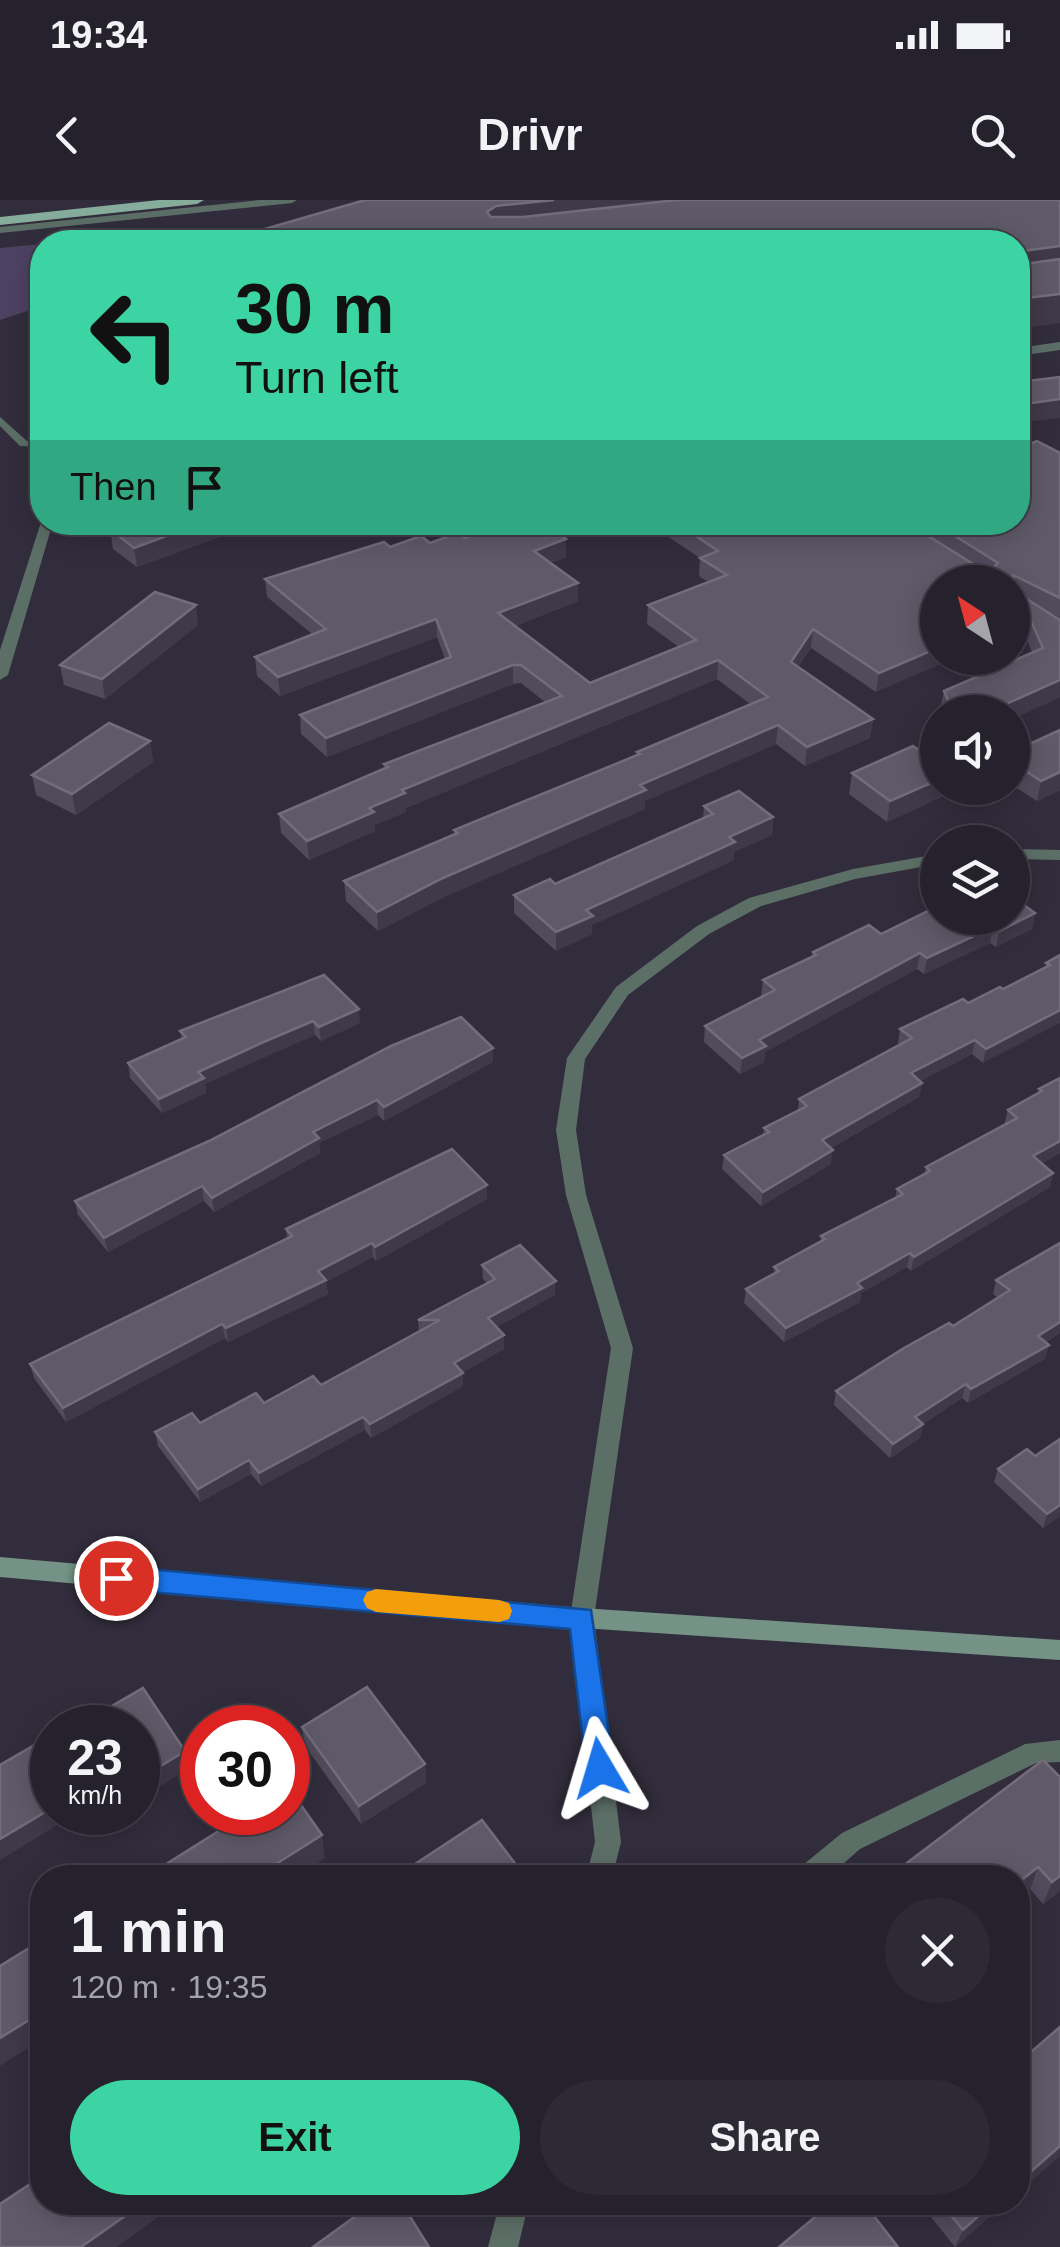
<!DOCTYPE html>
<html lang="en">
<head>
<meta charset="utf-8">
<style>
  body { margin:0; font-family:Arial,sans-serif; background:#2e2a35; color:#f1f3f6; height:100vh; display:flex; flex-direction:column; font-size:38px; white-space:nowrap }
  * { box-sizing:border-box; margin:0 }
  p { font-size:32px; color:#a4a4aa }
  .icon { flex:none; width:55px; height:55px; fill:none; stroke:currentColor; stroke-width:2; stroke-linecap:round; stroke-linejoin:round }
  .map { position:relative; flex:1; overflow:hidden }
  .sheet { position:absolute; left:30px; top:1665px; width:1000px; height:350px; display:flex; flex-direction:column; background:#26222d; border-radius:40px; box-shadow:0 5px 25px #0003,0 0 0 2px #423f49 }
  .sheet>* { flex:none }
  .guide { position:absolute; left:30px; top:30px; width:1000px; height:305px; border-radius:40px; box-shadow:0 5px 25px #0003,0 0 0 2px #423f49; background:#3dd4a3; color:#111; overflow:hidden }
  .needle { width:65px; rotate:324deg }
  .buttons { position:absolute; left:920px; top:365px; display:grid; gap:20px }
  .buttons a { display:grid; place-items:center; width:110px; height:110px; border-radius:50%; background:#26222d; box-shadow:0 5px 25px #0003,0 0 0 2px #423f49; font-size:50px }
  .speed { position:absolute; left:30px; top:1505px; display:flex; gap:20px; font-size:50px; font-weight:700; text-align:center }
  .speed>* { display:grid; place-content:center; width:130px; height:130px; border-radius:50%; background:#26222d; box-shadow:0 5px 25px #0003,0 0 0 2px #423f49; line-height:1 }
  .speed small { font-size:25px; font-weight:400 }
  .speed .limit { border:15px solid #d22; background:#fff; color:#111 }
  .pin { position:absolute; display:grid; place-items:center; width:85px; height:85px; color:#fff; margin:-42px; border:5px solid #fff; border-radius:50%; box-shadow:0 2px 10px #0007 }
  .me { position:absolute; width:110px; margin:-55px; rotate:353deg; stroke-linejoin:round; filter:drop-shadow(0 0 8px #0008) }
  .turn { display:flex; align-items:center; gap:35px; height:210px; padding:0 40px; font-size:45px }
  .turn .icon { width:130px; height:130px; stroke-width:2.5 }
  .turn b { display:block; font-size:70px; line-height:85px }
  .then { display:flex; align-items:center; height:95px; padding:0 40px; background:#0003; gap:20px; font-size:38px }
  .round { display:grid; place-items:center; flex:none; width:105px; height:105px; border-radius:52px; background:#2e2a35 }
  .overview { display:flex; align-items:center; justify-content:space-between; height:170px; padding:0 40px }
  h1 { font-size:60px; font-weight:800; line-height:75px }
  .button { display:flex; gap:20px; margin-top:auto; padding:20px 40px }
  .button a { flex:1; height:115px; border-radius:60px; background:#3dd4a3; color:#111; font-size:40px; font-weight:800; line-height:115px; text-align:center }
  .button a+a { background:#2e2a35; color:#f1f3f6 }
  .status { display:flex; justify-content:space-between; align-items:center; height:70px; padding:0 50px; background:#26222d; direction:ltr }
  .status svg { height:28px; fill:currentColor }
  header { display:flex; justify-content:space-between; align-items:center; height:130px; padding:0 40px; background:#26222d; font-size:45px; font-weight:800 }
  .map>svg:first-child { display:block }
</style>
</head>
<body>
<div class="status"><b>19:34</b><svg viewBox="0 0 49 12"><path d="M0 12V9h3v3zM5 12V6h3v6zM10 12V3h3v9zM15 12V0h3v12zM26 1h20v11H26zM47 4h2v5h-2z"/></svg></div>
<header><svg class="icon" aria-label="back" viewBox="0 0 24 24"><path d="M15 5l-7 7 7 7"/></svg>Drivr<svg class="icon" aria-label="search" viewBox="0 0 24 24"><circle cx="10" cy="10" r="6"/><path d="M15 15l6 6"/></svg></header>
<div class="map">
<svg width="1060" height="2047" viewBox="0 0 1060 2047">
  <rect width="100%" height="100%" fill="#322d3c"/>
  <path fill="#4e4263" d="M42 44V106L0 120V48Z"/>
  <g fill="none" stroke-linecap="round" stroke-linejoin="round">
    <path fill="#5c6f67" fill-rule="evenodd" d="M0 217 27 241H42V247L20 246 0 226Z"/>
    <g fill="#5c6f67" fill-rule="evenodd">
      <path d="M260 0H297L292 3 0 33V27Z"/>
      <path d="M1060 142V150L1018 156V148Z"/>
      <path d="M42 319V322H53L8 475 0 480V450Z"/>
      <path d="M1012 649 1060 650V660L1012 659Z"/>
      <path d="M938 654V664L855 679 761 706 709 734 628 795 585 859 576 930 586 995 633 1148 594 1418 621 1642 612 1678H586L595 1642 570 1418 611 1148 566 995 556 930 567 858 616 787 697 726 749 698 853 669Z"/>
      <path d="M1060 1540V1562L1036 1563 860 1649 827 1678H794L798 1669 842 1633 1025 1544Z"/>
      <path d="M500 2002H529L518 2047H488Z"/>
    </g>
    <path fill="#749285" fill-rule="evenodd" d="M0 1357 582 1408 1060 1440V1460L582 1428 0 1377Z"/>
    <path fill="#86ad9c" fill-rule="evenodd" d="M159 0H204L197 4 0 25V17Z"/>
  </g>
  <g fill="#514b5c">
    <path d="M1060 253V418L1049 412 1060 420V497L1012 519V512H941L940 510 944 491 1032 452 1022 428 1012 433V382L876 492 811 448 798 467 873 519 870 538 805 566 776 544 645 601V609L444 697 378 731 346 701 344 681 454 635V630L637 555V552L750 504 717 479 406 608V612L374 625 375 631 309 660 281 633 279 614 385 568 384 564 545 502 521 483 513 484 327 557 301 534 300 515 445 459 437 437 280 496 257 476 255 457 312 434 267 397 265 379 390 347 508 332 566 339V357L550 363 578 401 515 426 590 483 679 447 647 424 648 405 708 382 699 376 700 358 655 328V322H1018Z"/>
    <path d="M129 322H255V324L137 367 113 349 110 329Z"/>
    <path d="M198 425 105 499 64 485 60 465Z"/>
    <path d="M1060 530V590L1037 601 1012 585V552Z"/>
    <path d="M150 541 153 562 76 615 36 595 32 575Z"/>
    <path d="M852 573 938 588H949L948 594 887 622 849 594Z"/>
    <path d="M704 606 773 617 772 635 734 652V660L592 725V734L556 751 514 713V695L555 684 703 618Z"/>
    <path d="M1035 713 1032 729 996 747 990 743 924 774 917 769 765 852 764 862 740 874 704 842 705 826 761 796 763 780 812 756 813 752 881 734Z"/>
    <path d="M1060 755 983 863 972 854 920 881 922 883 919 897 831 948V964L761 1006 722 969 724 955 763 935 764 928 798 910 799 899 900 844 898 843 900 829 1003 789 1045 768 1046 763Z"/>
    <path d="M324 775 360 823 321 841 315 835 267 855 205 884 206 893 162 913 130 878 128 863 182 839 180 831Z"/>
    <path d="M493 848V862L384 921 378 915 319 943 320 953 214 1012 204 1001 108 1052 78 1015 75 1001Z"/>
    <path d="M1060 878V953L1042 963 1053 973 1050 987 911 1071 907 1067 861 1093 860 1102 784 1142 744 1103 746 1089 774 1074V1067L820 1042 821 1036 895 998 897 989 924 974 926 967 1004 925 1008 910 1038 894 1039 889Z"/>
    <path d="M487 985V999L376 1061 373 1057 326 1082 328 1094 228 1142 225 1138 66 1222 34 1178 30 1164 287 1038 286 1029Z"/>
    <path d="M1060 1043V1133L1046 1142 1049 1145 1045 1159 968 1203 962 1198 923 1224 920 1238 890 1258 834 1205 836 1191 953 1126 998 1098 993 1094 996 1080Z"/>
    <path d="M482 1065 555 1095 496 1127 504 1135V1149L463 1172V1186L371 1238 365 1230 261 1286 251 1274 200 1302 158 1246 155 1232 200 1223 321 1185 419 1131 418 1120 487 1083 483 1079Z"/>
    <path d="M1035 1256 1060 1316 1043 1328 994 1282 998 1269Z"/>
    <path d="M302 1527 425 1564 426 1583 361 1624 305 1546Z"/>
    <path d="M1060 1577V1691L1043 1704 1030 1689Z"/>
    <path d="M415 1664 526 1678H416Z"/>
    <path d="M919 2002H1006L955 2047Z"/>
  </g>
  <g fill="#3f3949">
    <path d="M554 0H811L497 35 487 12 496 6Z"/>
    <path d="M372 29 373 42H344Z"/>
    <path d="M1060 46V75L1018 80 1019 54 1023 51Z"/>
    <path d="M1060 94V123L1018 129V99Z"/>
    <path d="M1060 199V218L1018 223V205Z"/>
    <path d="M204 322H255V324L137 367 134 348Z"/>
    <path d="M566 339V357L534 369V351Z"/>
    <path d="M578 383V401L499 432 498 413Z"/>
    <path d="M196 405 198 425 105 499 102 479Z"/>
    <path d="M1026 410 1022 428 1012 433V415Z"/>
    <path d="M436 419 437 437 280 496 278 477Z"/>
    <path d="M813 429 811 448 789 481 791 462Z"/>
    <path d="M938 448V458H955L876 492 879 473Z"/>
    <path d="M718 460 717 479 406 608V612L374 625 375 631 309 660 307 641 402 590Z"/>
    <path d="M513 465V484L327 557 326 538Z"/>
    <path d="M1060 480V497L1012 519V512H988Z"/>
    <path d="M873 519 870 538 805 566 807 547Z"/>
    <path d="M778 525 776 544 645 601V609L444 697 378 731 377 712 443 678 640 585Z"/>
    <path d="M150 541 153 562 76 615 72 594Z"/>
    <path d="M1060 572V590L1037 601 1041 581Z"/>
    <path d="M938 580V588H949L948 594 887 622 890 601Z"/>
    <path d="M773 617 772 635 734 652V660L592 725V734L556 751V732L586 710 729 637Z"/>
    <path d="M1035 713 1032 729 996 747 999 731Z"/>
    <path d="M993 727 990 743 924 774 927 758Z"/>
    <path d="M920 753 917 769 765 852 764 862 740 874 742 858 759 840Z"/>
    <path d="M359 809 360 823 321 841 319 827Z"/>
    <path d="M1060 810V823L983 863 986 849Z"/>
    <path d="M313 821 315 835 205 884 206 893 162 913 159 899 198 872Z"/>
    <path d="M975 840 972 854 908 888 911 873Z"/>
    <path d="M493 848V862L384 921V907Z"/>
    <path d="M922 883 919 897 820 954 822 940Z"/>
    <path d="M377 900 378 915 319 943 320 953 214 1012 212 998 313 932Z"/>
    <path d="M1060 941V953L1029 970 1033 956Z"/>
    <path d="M833 950 831 964 761 1006 763 992Z"/>
    <path d="M1053 973 1050 987 911 1071 914 1057Z"/>
    <path d="M487 985V999L376 1061 375 1047Z"/>
    <path d="M202 986 204 1001 108 1052 104 1038Z"/>
    <path d="M372 1043 373 1057 326 1082 328 1094 228 1142 226 1128 318 1071Z"/>
    <path d="M910 1053 907 1067 861 1093 860 1102 784 1142 786 1128 857 1083Z"/>
    <path d="M556 1081 555 1095 488 1132V1118Z"/>
    <path d="M1060 1122V1133L1034 1150 1038 1136Z"/>
    <path d="M222 1124 225 1138 66 1222 63 1208Z"/>
    <path d="M504 1135V1149L455 1177 454 1163Z"/>
    <path d="M1049 1145 1045 1159 968 1203 971 1189Z"/>
    <path d="M463 1173V1186L371 1238 370 1224Z"/>
    <path d="M966 1184 962 1198 912 1231 915 1217Z"/>
    <path d="M363 1217 365 1230 261 1286 259 1273Z"/>
    <path d="M923 1224 920 1238 890 1258 893 1244Z"/>
    <path d="M249 1260 251 1274 200 1302 198 1289Z"/>
    <path d="M1060 1305V1316L1043 1328 1047 1314Z"/>
    <path d="M185 1551 189 1568 138 1600V1580Z"/>
    <path d="M425 1564 426 1583 361 1624 359 1606Z"/>
    <path d="M52 1608V1612H79L0 1660V1639Z"/>
    <path d="M322 1635 325 1658 295 1678H254Z"/>
    <path d="M1038 1667 1030 1689 1018 1698V1683Z"/>
    <path d="M1060 1676V1691L1043 1704 1052 1682Z"/>
    <path d="M42 1812V1839L0 1866V1838Z"/>
    <path d="M1060 1946V1956L1018 1993V1983Z"/>
    <path d="M145 2002H180L116 2047H81Z"/>
    <path d="M994 2002H1006L955 2047 963 2030Z"/>
  </g>
  <g fill="#5f5a69" stroke="#726c7b" stroke-width="2.5">
    <path d="M365 0H554L496 6 487 12 491 17H523L677 0H1060V46L1023 51 1019 54 1024 64 1060 59V94L1018 99V42H378L372 29 344 42H239L258 31Z"/>
    <path d="M1060 177V199L1018 205V182Z"/>
    <path d="M1037 241 1060 253V398L1013 375 1014 391 1060 420V480L988 512H953L944 491 1043 448 1026 410 1012 415V382H938V448L879 473 813 429 791 462 873 519 807 547 778 525 640 585 646 590 443 678 377 712 344 681 458 633 454 630 640 554 637 552 768 497 718 460 402 590 405 593 369 608 374 612 307 641 279 614 388 567 384 564 562 496 521 465H513L326 538 300 515 451 457 436 419 278 477 255 457 326 429 265 379 384 342 390 347 421 336 430 343 458 333 465 338 499 326 508 332 535 322H543L566 339 534 351 578 383 498 413 590 483 696 440 648 405 727 375 700 358 718 351 675 322H906L978 367H994L998 363 933 322H1018V249Z"/>
    <path d="M129 322H204L134 348 110 329Z"/>
    <path d="M155 392 196 405 102 479 60 465Z"/>
    <path d="M109 523 150 541 72 594 32 575Z"/>
    <path d="M1060 530V572L1041 581 1012 562V552Z"/>
    <path d="M913 546 938 563V580L890 601 852 573Z"/>
    <path d="M739 591 773 617 729 637 735 642 586 710 593 716 556 732 514 695 550 679 555 684 713 614 704 606Z"/>
    <path d="M1012 696 1035 713 999 731 993 727 927 758 920 753 759 840 766 846 742 858 705 826 775 790 763 780 816 755 813 752 869 725 881 734 938 706V718H1012Z"/>
    <path d="M1060 755V810L986 849 975 840 911 873 922 883 822 940 833 950 763 992 724 955 769 932 764 928 807 906 799 899 912 838 900 829 963 799 968 803 1000 787 1003 789 1050 765 1046 763Z"/>
    <path d="M324 775 359 809 319 827 313 821 266 841 198 872 204 878 159 899 128 863 186 837 180 831Z"/>
    <path d="M461 817 493 848 384 907 377 900 313 932 319 938 212 998 202 986 104 1038 75 1001 209 941 391 846Z"/>
    <path d="M1060 878V941L1033 956 1053 973 914 1057 910 1053 857 1083 862 1088 786 1128 746 1089 779 1071 774 1067 825 1039 821 1036 903 994 897 989 930 971 926 967 1017 918 1008 910 1042 891 1039 889Z"/>
    <path d="M452 949 487 985 375 1047 372 1043 318 1071 326 1080 226 1128 222 1124 63 1208 30 1164 292 1036 286 1029Z"/>
    <path d="M1060 1043V1122L1038 1136 1049 1145 971 1189 966 1184 915 1217 923 1224 893 1244 836 1191 904 1148 949 1123 953 1126 1010 1090 996 1080Z"/>
    <path d="M520 1045 556 1081 488 1118 504 1135 454 1163 463 1173 370 1224 363 1217 259 1273 249 1260 198 1289 155 1232 192 1213 200 1223 256 1193 264 1203 313 1176 321 1185 440 1120H418L495 1079 482 1065Z"/>
    <path d="M1060 1239V1305L1047 1314 998 1269 1027 1249 1035 1256Z"/>
    <path d="M367 1487 425 1564 359 1606 302 1527Z"/>
    <path d="M143 1488 185 1551 138 1580V1528H74Z"/>
    <path d="M52 1535V1608L0 1639V1565Z"/>
    <path d="M1043 1560 1060 1577V1676L1052 1682 1038 1667 1018 1683V1678H887Z"/>
    <path d="M289 1588 322 1635 254 1678H144L249 1612H288V1589Z"/>
    <path d="M482 1620 526 1678H424L415 1664Z"/>
    <path d="M42 1740V1812L0 1838V1766Z"/>
    <path d="M1060 1827V1946L1018 1983V1863Z"/>
    <path d="M42 1976V2002H145L81 2047H0V2004Z"/>
    <path d="M375 2002H401L429 2047H313Z"/>
    <path d="M833 2002H863L898 2047H779Z"/>
    <path d="M940 2002H994L963 2030Z"/>
  </g>
  <path fill="#1a73e8" stroke="#114b97" stroke-width="2.5" d="M116 1366 591 1410 614 1568 610 1577 600 1580 590 1577 586 1568 570 1429 116 1389 107 1385 103 1378 107 1370Z"/>
  <path fill="#f59e0b" d="M376 1389 499 1400 509 1403 512 1411 509 1419 499 1422 376 1412 367 1408 363 1400 367 1392Z"/>
</svg>
<div class="buttons">
<a><svg class="needle" viewBox="-14 -14 28 28"><path d="M0-13l5 13h-10z" fill="#e53935"/><path d="M0 13l5-13h-10z" fill="#a4a4aa"/></svg></a>
<a><svg class="icon" aria-label="sound" viewBox="0 0 24 24"><path d="M4 9h4l5-4v14l-5-4H4zM17 9q2 3 0 6"/></svg></a>
<a><svg class="icon" aria-label="layers" viewBox="0 0 24 24"><path d="M12 4l9 5-9 5-9-5zM3 14l9 5 9-5"/></svg></a>
</div>
<div class="speed"><div>23<small>km/h</small></div><div class="limit">30</div></div>
<div class="pin" style="left:116px;top:1378px;background:#d93025"><svg class="icon" aria-label="arrive" viewBox="0 0 24 24"><path d="M6 21V4h12l-3 4 3 4H6"/></svg></div>
<svg class="me" style="left:600px;top:1568px" viewBox="-20 -20 40 40"><path d="M0-17L14 15 0 8-14 15z" fill="#1a73e8" stroke="#fff" stroke-width="4"/></svg>
<div class="guide">
<div class="turn"><svg class="icon" aria-label="left" viewBox="0 0 24 24"><path d="M17 20v-9H6M10 6l-5 5 5 5"/></svg><div><b>30 m</b>Turn left</div></div>
<div class="then">Then<svg class="icon" aria-label="arrive" viewBox="0 0 24 24"><path d="M6 21V4h12l-3 4 3 4H6"/></svg></div>
</div>
<section class="sheet">
<div class="overview"><div><h1>1 min</h1><p>120 m · 19:35</p></div><a class="round"><svg class="icon" aria-label="close" viewBox="0 0 24 24"><path d="M6 6l12 12M18 6L6 18"/></svg></a></div>
<div class="button"><a>Exit</a><a>Share</a></div>
</section>
</div>
</body>
</html>
